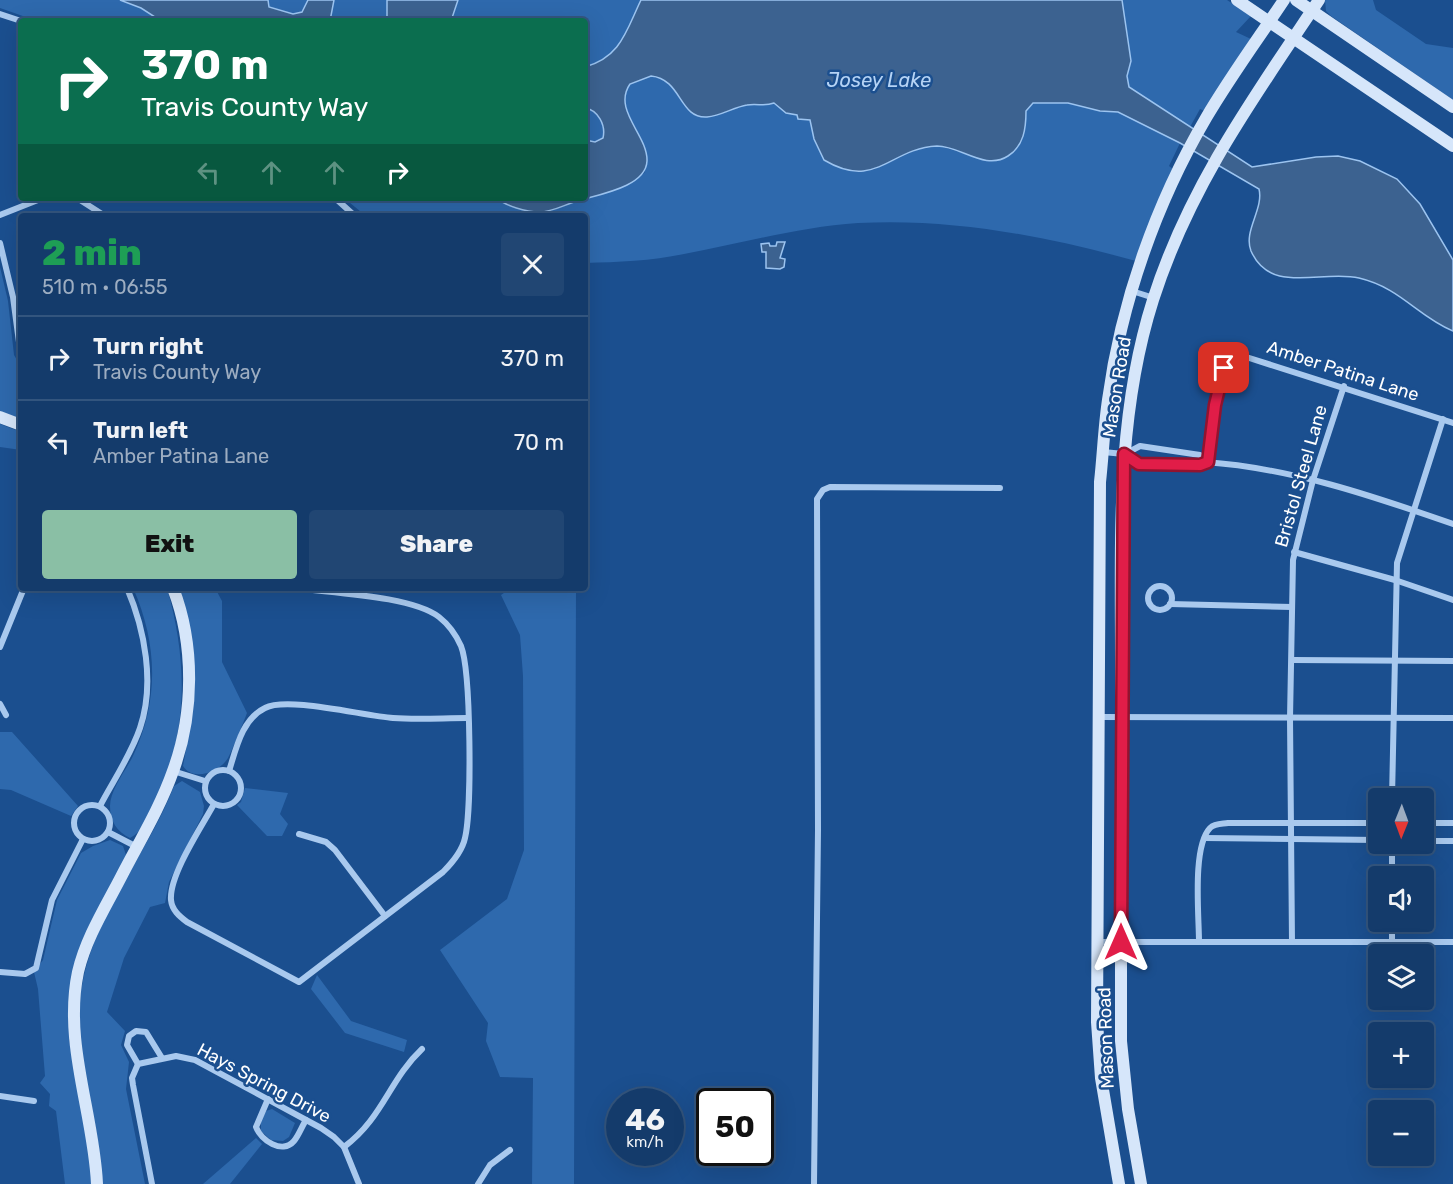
<!DOCTYPE html>
<html lang="en">
<head>
<meta charset="utf-8">
<style>
  body { margin:0; font-family:Rubik,sans-serif; background:#214673; color:#f1f3f6; height:100vh; display:flex; flex-direction:column; font-size:22px; white-space:nowrap }
  * { box-sizing:border-box; margin:0 }
  p { font-size:20px; color:#9dadc1 }
  .icon { flex:none; width:33px; height:33px; fill:none; stroke:currentColor; stroke-width:2; stroke-linecap:round; stroke-linejoin:round }
  .map { position:relative; flex:1; overflow:hidden }
  .panel { position:absolute; left:18px; top:213px; width:570px; height:378px; display:flex; flex-direction:column; background:#143b6b; border-radius:6px; box-shadow:0 6px 24px #0002,0 0 0 2px #33557e }
  .panel>* { flex:none }
  .hud { position:absolute; left:18px; top:18px; width:570px; height:183px; border-radius:6px; box-shadow:0 6px 24px #0002,0 0 0 2px #33557e; background:#0b6e4f; color:#fff; overflow:hidden }
  .needle { width:39px; rotate:181deg }
  .fabs { position:absolute; left:1368px; top:788px; display:grid; gap:12px }
  .fabs a { display:grid; place-items:center; width:66px; height:66px; border-radius:6px; background:#143b6b; box-shadow:0 6px 24px #0002,0 0 0 2px #33557e; font-size:30px }
  .speed { position:absolute; left:606px; top:1088px; display:flex; gap:12px; font-size:30px; font-weight:700; text-align:center }
  .speed>* { display:grid; place-content:center; width:78px; height:78px; border-radius:50%; background:#143b6b; box-shadow:0 6px 24px #0002,0 0 0 2px #33557e; line-height:1 }
  .speed small { font-size:15px; font-weight:400 }
  .speed .limit { border:3px solid #111; border-radius:9px; background:#fff; color:#111 }
  .pin { position:absolute; display:grid; place-items:center; width:51px; height:51px; color:#fff; margin:-26px; border-radius:12px; box-shadow:0 3px 9px #0006 }
  .me { position:absolute; width:66px; margin:-33px; rotate:0deg; stroke-linejoin:round; filter:drop-shadow(0 0 4px #0008) }
  .turn { display:flex; align-items:center; gap:21px; height:126px; padding:0 24px; font-size:27px }
  .turn .icon { width:78px; height:78px; stroke-width:2.5 }
  .turn b { display:block; font-size:42px; line-height:51px }
  .lanes { display:flex; align-items:center; height:57px; padding:0 24px; background:#0003; justify-content:center; gap:30px; direction:ltr }
  .lanes .off { opacity:.35 }
  .round { display:grid; place-items:center; flex:none; width:63px; height:63px; border-radius:6px; background:#214673 }
  .headline { display:flex; align-items:center; justify-content:space-between; height:102px; padding:0 24px }
  h1 { font-size:36px; font-weight:800; line-height:45px; color:#1e9e55 }
  .button { display:flex; gap:12px; margin-top:auto; padding:12px 24px }
  .button a { flex:1; height:69px; border-radius:6px; background:#8abfa5; color:#111; font-size:24px; font-weight:800; line-height:69px; text-align:center }
  .button a+a { background:#214673; color:#f1f3f6 }
  ul { padding:0; list-style:none }
  li { display:flex; align-items:center; gap:18px; height:84px; padding:0 24px; border-top:2px solid #33557e }
  li div { flex:1 }
  li b { display:block; font-size:22px }
  li em { font-style:normal }
  .map>svg:first-child { display:block }
</style>
</head>
<body>
<div class="map">
<svg width="1453" height="1184" viewBox="0 0 1453 1184">
  <rect width="100%" height="100%" fill="#1b4f8f"/>
  <g fill="#2e69ad">
    <path d="M0 0H120L141 8 161 21H37L0 8Z"/>
    <path d="M268 0H308L302 12 293 14 269 7Z"/>
    <path d="M334 0H387V21H330Z"/>
    <path d="M458 0H641C626 31 622 58 585 67V21H452Z"/>
    <path d="M1122 0H1227L1251 16 1236 32 1251 39 1205 111 1200 109 1190 127 1129 87 1127 76 1131 61Z"/>
    <path d="M1325 0H1373L1376 10 1426 44 1453 48V100L1331 16 1326 11Z"/>
    <path d="M651 76 669 82 696 116C716 118 729 108 747 105 757 103 764 107 774 103L786 113H793L810 120 814 139 824 160 873 170 916 150 939 146 989 161 1026 125V111L1033 103H1068L1100 111 1118 112 1180 143 1169 166 1173 169 1136 261C1045 236 953 218 858 223 799 227 742 243 684 254 651 261 618 262 585 263V216H366L344 198H496C506 206 522 210 535 212 549 214 559 207 571 203 597 193 624 192 645 172 645 163 646 151 643 143 636 123 616 105 630 84Z"/>
    <path d="M585 108C598 110 606 125 603 138L594 142 585 140Z"/>
    <path d="M0 267 8 301 14 355 21 367V419L0 412Z"/>
    <path d="M0 424 21 432V450L0 447Z"/>
    <path d="M133 588H167C188 662 189 735 154 804 147 817 143 832 130 838 117 832 110 821 110 806 110 790 126 770 133 756 159 701 158 644 133 588Z"/>
    <path d="M179 588H215L222 601V662L247 713C242 726 234 746 228 758 220 772 193 782 183 766L187 744Z"/>
    <path d="M511 588H576L574 1184H532L533 1078 500 1077 486 1041 488 1023 440 950 507 899 524 850 523 676 520 635 501 595Z"/>
    <path d="M0 732H12L78 806 71 816 11 790 0 789Z"/>
    <path d="M182 781 200 792 204 806 203 814 169 882 165 903 150 907 124 958 107 1012 125 1031 121 1045 129 1062 126 1089 145 1184H102C101 1123 75 1063 80 1003 86 922 146 859 174 786Z"/>
    <path d="M245 788 288 793 280 814 288 824 282 836H267L237 805 241 802Z"/>
    <path d="M110 840 123 846 126 855 69 998V1040L87 1131 92 1184H65L56 1111 49 1106 50 1094 40 1083 45 1076 38 989 34 972 43 960 57 900 81 853 93 846Z"/>
    <path d="M317 975 351 1021 407 1040 404 1052 345 1033 311 989Z"/>
    <path d="M272 1109 295 1123 289 1137 283 1141 271 1140 261 1131V1121L266 1111Z"/>
    <path d="M256 1138 262 1144 230 1184H203Z"/>
  </g>
  <g fill="#3c6290" stroke="#9cc4f0" stroke-width="1.5">
    <path d="M120 0H268L269 7 293 14 302 12 308 0H334L330 21H161L141 8Z"/>
    <path d="M387 0H458L451 21H387Z"/>
    <path d="M641 0H1122L1131 61 1127 76 1129 87 1252 167 1316 157 1338 156 1360 161 1397 179 1420 204 1453 260V331C1417 316 1401 288 1359 278 1322 269 1271 296 1251 251 1243 231 1264 209 1259 189L1180 143 1118 112 1100 111 1068 103H1033L1026 111C1026 128 1024 146 1008 156 985 171 961 146 937 146 890 148 876 191 824 160L814 139 810 120 798 119 797 115 786 113 774 103C764 107 758 103 747 105 734 107 721 116 707 117 679 119 682 79 651 76L630 84C612 110 648 135 647 161 646 188 595 195 574 202 562 206 552 212 539 212 526 212 506 206 496 198H585V140L595 142 603 138C606 125 598 110 585 108V67C621 57 626 31 641 0Z"/>
    <path d="M777 242H785L780 258 785 259 784 267 780 269 766 268V252H762L761 244 769 243 770 246H776Z"/>
  </g>
  <g fill="none" stroke-linecap="round" stroke-linejoin="round">
    <g stroke="#a9c9ee" stroke-width="6">
      <path d="M0 14 21 21"/>
      <path d="M77 198 105 216"/>
      <path d="M335 198 355 216"/>
      <path d="M0 215 43 198"/>
      <path d="M0 243 13 297 21 357"/>
      <path d="M1132 291 1154 298"/>
      <path d="M1103 452 1124 454 1139 464 1200 465 1205 462C1291 468 1373 496 1453 524"/>
      <path d="M1125 454 1140 446 1200 455 1205 462"/>
      <path d="M1208 462 1222 372 1229 362 1243 356 1453 423"/>
      <path d="M1294 552 1395 580 1453 600"/>
      <circle cx="1160" cy="598" r="12"/>
      <path d="M1170 604 1292 607"/>
      <path d="M0 647 24 588"/>
      <path d="M1292 660 1453 661"/>
      <path d="M0 704 6 715"/>
      <path d="M1099 717 1453 718"/>
      <circle cx="223" cy="788" r="18"/>
      <path d="M173 771 205 781"/>
      <path d="M229 771C236 749 242 719 265 708 287 696 364 716 393 718 418 720 443 718 467 718"/>
      <path d="M1392 798 1397 563 1443 419"/>
      <path d="M214 804C202 826 169 875 171 900 172 910 179 916 187 922L299 982 443 872C452 863 462 852 465 838 472 810 471 671 461 646 456 635 448 624 439 617 412 596 332 593 296 588"/>
      <circle cx="92" cy="823" r="18"/>
      <path d="M100 806C113 781 131 755 140 728 155 684 145 630 127 588"/>
      <path d="M1424 823H1453"/>
      <path d="M108 832 137 847"/>
      <path d="M299 834 326 842 335 850 385 916"/>
      <path d="M1205 838 1378 840"/>
      <path d="M1424 841H1453"/>
      <path d="M1392 843V876"/>
      <path d="M1392 921V942"/>
      <path d="M1098 942H1453"/>
      <path d="M1199 942C1199 915 1192 847 1210 828 1215 823 1222 824 1228 823H1378"/>
      <path d="M1292 942 1290 718 1293 560 1313 480 1344 386"/>
      <path d="M0 972 25 974 36 968 52 900 83 839"/>
      <path d="M138 1064 176 1056 195 1060 321 1128 334 1137 344 1147 359 1184"/>
      <path d="M138 1064 132 1078 133 1085 152 1184"/>
      <path d="M138 1064 127 1045 129 1036 136 1031 146 1032 162 1058"/>
      <path d="M0 1096 34 1101"/>
      <path d="M268 1099 256 1127C261 1140 282 1155 294 1141 299 1135 302 1126 306 1120"/>
      <path d="M344 1147C383 1118 389 1080 422 1049"/>
      <path d="M478 1184 490 1165 510 1150"/>
      <path d="M814 1184 818 830 817 499 823 490 830 487 1000 488"/>
    </g>
    <g stroke="#d6e6fa" stroke-width="12">
      <path d="M1237 0 1453 146"/>
      <path d="M1296 0 1453 107"/>
      <path d="M0 417 21 425"/>
      <path d="M97 1184C94 1114 63 1043 78 972 86 938 105 908 121 877 139 842 160 808 173 771 194 714 195 645 173 588"/>
      <path d="M1119 1184 1101 1078 1097 1022 1100 482C1103 455 1104 427 1108 400 1121 303 1156 203 1206 118 1230 77 1258 39 1284 0"/>
      <path d="M1141 1184 1128 1109 1121 1041C1121 913 1121 786 1121 658 1121 539 1116 416 1153 300 1189 187 1254 97 1319 0"/>
    </g>
  </g>
  <g fill="none" stroke-linecap="round" stroke-linejoin="round">
    <defs>
      <path id="route" d="M1121 942 1124 454 1139 464 1200 465 1208 462 1215 405 1224 368"/>
    </defs>
    <use href="#route" stroke="#92132f" stroke-width="15"/>
    <use href="#route" stroke="#e11d48" stroke-width="10"/>
  </g>
  <g text-anchor="middle" dominant-baseline="central" stroke-width="5" stroke-linejoin="round" paint-order="stroke">
    <g font-size="18" fill="#fff" stroke="#1b4f8f">
      <text transform="translate(1343 371) rotate(18)">Amber Patina Lane</text>
      <text transform="translate(1117 387) rotate(-81)">Mason Road</text>
      <text transform="translate(1301 476) rotate(-74)">Bristol Steel Lane</text>
      <text transform="translate(1106 1038) rotate(-92)">Mason Road</text>
      <text transform="translate(264 1083) rotate(28)">Hays Spring Drive</text>
    </g>
    <g font-size="20" font-style="italic" fill="#b5d3f5" stroke="#1b4f8f">
      <text x="879" y="80">Josey Lake</text>
    </g>
  </g>
</svg>
<div class="fabs">
<a><svg class="needle" viewBox="-14 -14 28 28"><path d="M0-13l5 13h-10z" fill="#e53935"/><path d="M0 13l5-13h-10z" fill="#9dadc1"/></svg></a>
<a><svg class="icon" aria-label="sound" viewBox="0 0 24 24"><path d="M4 9h4l5-4v14l-5-4H4zM17 9q2 3 0 6"/></svg></a>
<a><svg class="icon" aria-label="layers" viewBox="0 0 24 24"><path d="M12 4l9 5-9 5-9-5zM3 14l9 5 9-5"/></svg></a>
<a>+</a>
<a>−</a>
</div>
<div class="speed"><div>46<small>km/h</small></div><div class="limit">50</div></div>
<div class="pin" style="left:1224px;top:368px;background:#d93025"><svg class="icon" aria-label="arrive" viewBox="0 0 24 24"><path d="M6 21V4h12l-3 4 3 4H6"/></svg></div>
<svg class="me" style="left:1121px;top:942px" viewBox="-20 -20 40 40"><path d="M0-17L14 15 0 8-14 15z" fill="#e11d48" stroke="#fff" stroke-width="4"/></svg>
<div class="hud">
<div class="turn"><svg class="icon" aria-label="right" viewBox="0 0 24 24"><path d="M7 20v-9h11M14 6l5 5-5 5"/></svg><div><b>370 m</b>Travis County Way</div></div>
<div class="lanes"><svg class="icon off" aria-label="left" viewBox="0 0 24 24"><path d="M17 20v-9H6M10 6l-5 5 5 5"/></svg><svg class="icon off" aria-label="ahead" viewBox="0 0 24 24"><path d="M12 20V5M6 11l6-6 6 6"/></svg><svg class="icon off" aria-label="ahead" viewBox="0 0 24 24"><path d="M12 20V5M6 11l6-6 6 6"/></svg><svg class="icon" aria-label="right" viewBox="0 0 24 24"><path d="M7 20v-9h11M14 6l5 5-5 5"/></svg></div>
</div>
<section class="panel">
<div class="headline"><div><h1>2 min</h1><p>510 m · 06:55</p></div><a class="round"><svg class="icon" aria-label="close" viewBox="0 0 24 24"><path d="M6 6l12 12M18 6L6 18"/></svg></a></div>
<ul>
<li><svg class="icon" aria-label="right" viewBox="0 0 24 24"><path d="M7 20v-9h11M14 6l5 5-5 5"/></svg><div><b>Turn right</b><p>Travis County Way</p></div><em>370 m</em></li>
<li><svg class="icon" aria-label="left" viewBox="0 0 24 24"><path d="M17 20v-9H6M10 6l-5 5 5 5"/></svg><div><b>Turn left</b><p>Amber Patina Lane</p></div><em>70 m</em></li>
</ul>
<div class="button"><a>Exit</a><a>Share</a></div>
</section>
</div>
</body>
</html>
